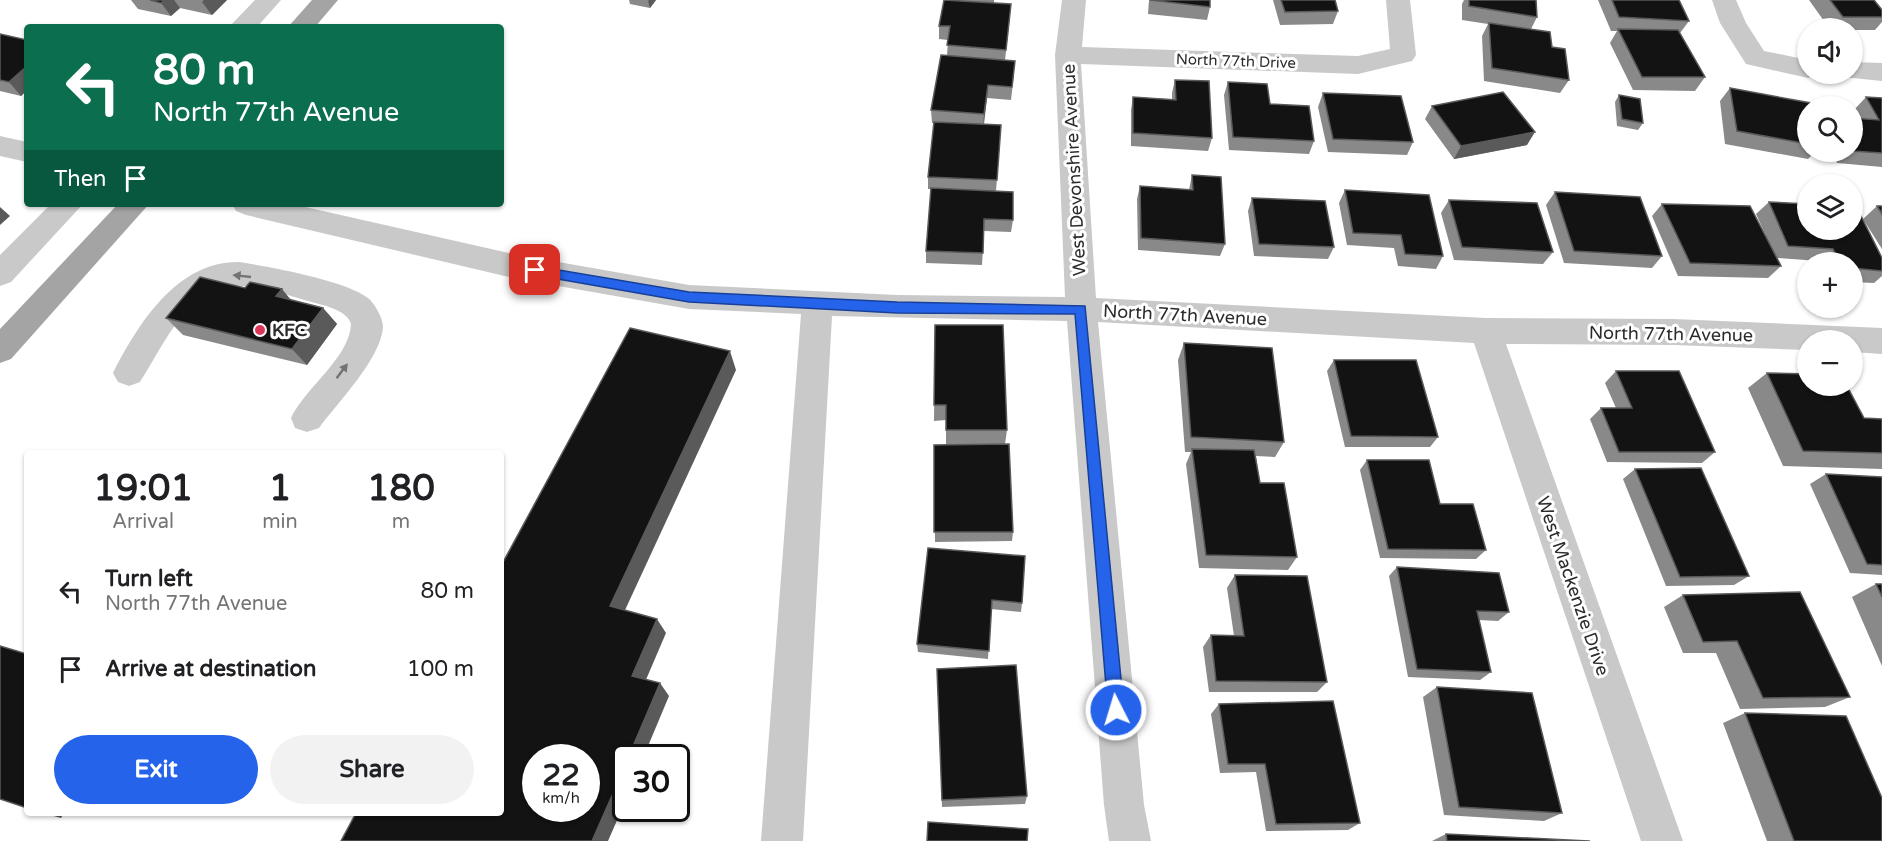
<!DOCTYPE html>
<html lang="en">
<head>
<meta charset="utf-8">
<style>
  body { margin:0; font-family:"Varela Round",sans-serif; background:#f2f2f2; color:#202124; height:100vh; display:flex; flex-direction:column; font-size:22px; white-space:nowrap }
  * { box-sizing:border-box; margin:0 }
  p { font-size:20px; color:#757577 }
  .icon { flex:none; width:33px; height:33px; fill:none; stroke:currentColor; stroke-width:2; stroke-linecap:round; stroke-linejoin:round }
  .map { position:relative; flex:1; overflow:hidden }
  .side { position:absolute; left:24px; top:450px; width:480px; height:366px; display:flex; flex-direction:column; background:#fff; border-radius:6px; box-shadow:0 2px 4px #0004 }
  .side>* { flex:none }
  .top-card { position:absolute; left:24px; top:24px; width:480px; height:183px; border-radius:6px; box-shadow:0 2px 4px #0004; background:#0b6e4f; color:#fff; overflow:hidden }
  .fabs { position:absolute; left:1797px; top:18px; display:grid; gap:12px }
  .fabs a { display:grid; place-items:center; width:66px; height:66px; border-radius:50%; background:#fff; box-shadow:0 2px 4px #0004; font-size:30px }
  .speed { position:absolute; left:522px; top:744px; display:flex; gap:12px; font-size:30px; font-weight:700; text-align:center }
  .speed>* { display:grid; place-content:center; width:78px; height:78px; border-radius:50%; background:#fff; box-shadow:0 2px 4px #0004; line-height:1 }
  .speed small { font-size:15px; font-weight:400 }
  .speed .limit { border:3px solid #111; border-radius:9px; background:#fff; color:#111 }
  .pin { position:absolute; display:grid; place-items:center; width:51px; height:51px; color:#fff; margin:-26px; border-radius:12px; box-shadow:0 3px 9px #0006 }
  .me { position:absolute; width:66px; margin:-33px; rotate:355deg; stroke-linejoin:round; filter:drop-shadow(0 0 4px #0008) }
  .turn { display:flex; align-items:center; gap:21px; height:126px; padding:0 30px; font-size:27px }
  .turn .icon { width:78px; height:78px; stroke-width:2.5 }
  .turn b { display:block; font-size:42px; line-height:51px }
  .then { display:flex; align-items:center; height:57px; padding:0 30px; background:#0003; gap:12px; font-size:22px }
  .eta { display:flex; justify-content:space-evenly; align-items:center; height:102px; text-align:center }
  .eta b { font-size:36px; font-weight:700; line-height:42px }
  .action { display:flex; gap:12px; margin-top:auto; padding:12px 30px }
  .action a { flex:1; height:69px; border-radius:36px; background:#2563eb; color:#fff; font-size:24px; font-weight:700; line-height:69px; text-align:center }
  .action a+a { background:#f2f2f2; color:#202124 }
  ul { padding:0; list-style:none }
  li { display:flex; align-items:center; gap:18px; height:78px; padding:0 30px }
  li div { flex:1 }
  li b { display:block; font-size:22px }
  li em { font-style:normal }
  .map>svg:first-child { display:block }
</style>
</head>
<body>
<div class="map">
<svg width="1882" height="841" viewBox="0 0 1882 841">
  <rect width="100%" height="100%" fill="#fff"/>
  <g fill="none" stroke-linecap="round" stroke-linejoin="round">
    <g fill="#c9c9c9" fill-rule="evenodd">
      <path d="M255 0H281L257 27H229Z"/>
      <path d="M1062 0H1086L1082 47 1358 56 1390 49 1386 0H1410L1416 55 1412 61 1358 74 1081 64 1096 298 1486 318 1674 319 1882 328V354L1852 352V340H1808V350L1674 345 1506 344 1683 841H1641L1474 343 1098 322 1144 805 1151 841H1109L1104 805 1067 321 832 316 803 841H761L801 314 689 309 513 278 246 215 236 211 232 204H292L513 254 689 285 897 295 1065 297 1055 55Z"/>
      <path d="M1712 0H1736L1746 23 1764 51 1808 60V74L1817 75 1808 78 1746 64 1720 23Z"/>
      <path d="M1852 62 1882 63V81L1843 77 1841 74H1852Z"/>
      <path d="M0 136 27 142V162L0 156Z"/>
      <path d="M51 204H83L11 282 0 286V255Z"/>
      <path d="M239 262C270 267 344 280 368 298 375 304 383 318 383 327 381 359 337 403 319 428L307 432 295 428 291 418C305 388 350 357 351 324 347 309 321 305 308 301 285 294 257 284 232 286 186 289 162 349 140 382L129 386 118 382 113 373C138 324 177 261 239 262Z"/>
    </g>
    <g fill="#a4a4a4" fill-rule="evenodd">
      <path d="M312 0H338L315 27H288Z"/>
      <path d="M118 204H149L11 359 0 363V329Z"/>
    </g>
  </g>
  <g fill="#898989">
    <path d="M131 0H227L212 15 180 8 171 16 138 9Z"/>
    <path d="M629 0H656L650 8 630 4Z"/>
    <path d="M957 0H994V3L1010 17 1005 60 1014 74 1011 100 987 98 984 125H1001L996 191 1013 220 1011 232 984 231 982 265 926 263V251L931 189H928V177L934 123H932L931 110 947 56 948 40 939 39V26Z"/>
    <path d="M1149 0H1210V7L1207 20 1148 14Z"/>
    <path d="M1273 0H1335L1338 11 1333 24 1280 25Z"/>
    <path d="M1464 0H1536L1537 17 1531 29 1552 47 1569 80 1560 93 1484 81 1482 36 1488 24 1462 20V4Z"/>
    <path d="M1598 0H1679L1689 21 1680 33 1705 77 1695 91 1633 90 1610 43 1617 31H1611Z"/>
    <path d="M1786 0H1874L1882 10V22L1875 30H1852V28H1829L1809 0Z"/>
    <path d="M0 34 27 40V90L21 96 0 91Z"/>
    <path d="M1175 80 1212 138 1208 151 1131 146V110L1133 97 1172 99V93Z"/>
    <path d="M1228 82 1270 104 1314 141 1309 154 1229 150 1224 95Z"/>
    <path d="M1730 88 1808 144V152H1815L1808 159 1725 144 1720 101Z"/>
    <path d="M1323 93 1413 142 1407 155 1328 152 1318 107Z"/>
    <path d="M1619 95 1643 123 1638 130 1617 126 1615 102Z"/>
    <path d="M1866 97 1882 98V167L1837 163 1832 152H1852V118H1858L1854 110Z"/>
    <path d="M1432 106 1527 145 1454 159 1425 119Z"/>
    <path d="M1192 175 1225 244 1220 256 1138 250 1137 199 1140 186 1189 190Z"/>
    <path d="M1345 190 1443 256 1436 269 1398 266 1394 248 1347 245 1339 203Z"/>
    <path d="M1555 192 1662 256 1652 268 1564 263 1546 205Z"/>
    <path d="M1252 198 1334 247 1328 259 1254 256 1248 211Z"/>
    <path d="M1449 200 1553 252 1543 264 1454 260 1441 213Z"/>
    <path d="M1769 202 1882 258V276L1874 283 1852 282V262H1820L1819 261 1777 258 1781 266 1768 278 1678 276 1652 216 1662 204 1766 236 1756 214Z"/>
    <path d="M1877 206H1882V249L1863 219Z"/>
    <path d="M291 300 323 308 337 324 307 365 183 335 166 318Z"/>
    <path d="M935 325 1007 430 1005 444 1013 532 1012 541 935 542 934 445H946V420L934 421Z"/>
    <path d="M1184 343 1284 442 1275 457 1256 456 1260 483 1297 557 1288 570 1199 568 1186 464 1191 452H1185L1178 360Z"/>
    <path d="M1334 360 1438 437 1430 447H1345L1327 371Z"/>
    <path d="M1616 371 1715 452 1702 463 1607 462 1590 419 1601 408H1616L1605 383Z"/>
    <path d="M1767 373 1864 418 1882 419V469L1783 466 1748 388Z"/>
    <path d="M1367 460 1440 504 1486 550 1476 559 1380 558 1360 470Z"/>
    <path d="M1635 469 1749 576 1734 585 1666 586 1623 479Z"/>
    <path d="M1826 474 1882 477V575L1850 573 1810 484Z"/>
    <path d="M928 548 1022 603 1021 612 991 609 988 659 918 652 917 644Z"/>
    <path d="M1397 567 1509 612 1498 621 1479 620 1491 672 1480 680 1408 677 1389 576Z"/>
    <path d="M1235 575 1327 682 1317 692H1209L1203 647 1211 635 1234 636 1227 588Z"/>
    <path d="M1876 584H1882V666L1852 597Z"/>
    <path d="M1683 595 1850 697 1825 707 1740 709 1716 653H1683L1664 607Z"/>
    <path d="M937 669 1027 796 1025 804 942 807Z"/>
    <path d="M1437 687 1562 813 1544 821 1444 815 1423 697Z"/>
    <path d="M1219 704 1360 823 1348 830 1266 831 1256 772 1220 773 1211 714Z"/>
    <path d="M1745 713 1882 841H1767L1723 723Z"/>
    <path d="M1446 834 1590 841H1432Z"/>
  </g>
  <g fill="#5a5a5a">
    <path d="M164 0H174L180 8 171 16 161 3Z"/>
    <path d="M204 0H227L212 15 202 2Z"/>
    <path d="M649 0H656L650 8 648 1Z"/>
    <path d="M27 66V90L21 96 9 82Z"/>
    <path d="M988 85 987 98 983 128 984 114Z"/>
    <path d="M1535 132 1527 145 1454 159 1461 146Z"/>
    <path d="M0 207 10 216 0 225Z"/>
    <path d="M282 289 296 306 276 296Z"/>
    <path d="M323 308 337 324 307 365 292 349Z"/>
    <path d="M730 351 736 370 620 621 610 606Z"/>
    <path d="M657 619 666 633 642 689 632 676Z"/>
    <path d="M660 683 669 696 643 758H628Z"/>
    <path d="M626 764V800L608 841H592Z"/>
    <path d="M43 813H64L61 818Z"/>
  </g>
  <g fill="#131313" stroke="#5a5a5a" stroke-width="1.5" fill-rule="evenodd">
    <path d="M150 0H164L161 3Z"/>
    <path d="M944 0 1011 4 1006 50 947 45 950 26H939Z"/>
    <path d="M1150 0H1210V7Z"/>
    <path d="M1281 0H1335L1338 11 1285 12Z"/>
    <path d="M1469 0H1536L1537 17 1469 6Z"/>
    <path d="M1612 0H1679L1689 21 1619 17Z"/>
    <path d="M1830 0H1874L1882 10V17H1843Z"/>
    <path d="M1489 23 1550 32 1552 47 1565 49 1569 80 1492 68Z"/>
    <path d="M1618 29 1678 30 1705 77H1642Z"/>
    <path d="M0 34 27 40V66L9 82 0 80Z"/>
    <path d="M941 55 1015 61 1012 87 988 85 984 114 931 110Z"/>
    <path d="M1175 80 1209 81 1212 138 1133 133V97L1176 100Z"/>
    <path d="M1228 82 1267 84 1270 104 1309 106 1314 141 1233 137Z"/>
    <path d="M1730 88 1811 103 1812 106H1808V144L1737 131Z"/>
    <path d="M1503 92 1535 132 1461 146 1432 106Z"/>
    <path d="M1323 93 1401 96 1413 142 1333 139Z"/>
    <path d="M1619 95 1640 99 1643 123 1622 119Z"/>
    <path d="M1866 97 1882 98V153L1852 151V118L1879 120Z"/>
    <path d="M934 122 1001 125 997 180 928 177Z"/>
    <path d="M1192 175 1221 177 1225 244 1141 238 1140 186 1193 190Z"/>
    <path d="M931 188 1013 192V220L984 219 983 253 926 251Z"/>
    <path d="M1345 190 1429 195 1443 256 1405 254 1401 235 1353 233Z"/>
    <path d="M1555 192 1640 197 1662 256 1574 251Z"/>
    <path d="M1252 198 1325 201 1334 247 1259 244Z"/>
    <path d="M1449 200 1537 203 1553 252 1462 247Z"/>
    <path d="M1769 202 1808 204V230H1852V207L1857 208 1882 258V271L1852 268V262H1839L1833 249 1788 246Z"/>
    <path d="M1662 204 1750 206 1781 266 1690 263Z"/>
    <path d="M1877 206H1882V214Z"/>
    <path d="M200 277 245 288 250 282 282 289 276 296 323 308 292 349 166 318Z"/>
    <path d="M935 325H1003L1007 430H946V405H934Z"/>
    <path d="M630 328 730 351 610 606 657 619 632 676 660 683 628 758H626V764L592 841H341L356 813H501V566ZM536 758H586V808H536Z"/>
    <path d="M1184 343 1272 348 1284 442 1191 437Z"/>
    <path d="M1334 360H1416L1438 437 1351 436Z"/>
    <path d="M1616 371H1679L1715 452H1619L1601 408H1632Z"/>
    <path d="M1767 373 1808 374V386H1847L1864 418 1882 419V453L1803 451Z"/>
    <path d="M1009 444 1013 532H934V445Z"/>
    <path d="M1192 449 1254 450 1260 483H1284L1297 557 1206 555Z"/>
    <path d="M1367 460H1429L1440 504H1473L1486 550 1388 549Z"/>
    <path d="M1701 468 1749 576 1680 577 1635 469Z"/>
    <path d="M1826 474 1882 477V565L1867 564Z"/>
    <path d="M928 548 1025 556 1022 603 992 600 989 651 917 644Z"/>
    <path d="M1397 567 1499 573 1509 612 1477 611 1491 672 1417 669Z"/>
    <path d="M1235 575 1307 576 1327 682 1216 681 1211 635 1244 636Z"/>
    <path d="M1876 584H1882V597Z"/>
    <path d="M1800 592 1850 697 1763 698 1737 641 1703 642 1683 595Z"/>
    <path d="M0 646 27 654V808L0 799Z"/>
    <path d="M1016 665 1027 796 942 800 937 669Z"/>
    <path d="M1437 687 1532 693 1562 813 1459 807Z"/>
    <path d="M1333 701 1360 823 1276 824 1265 764H1228L1219 704Z"/>
    <path d="M1745 713 1846 716 1882 798V841H1794Z"/>
    <path d="M928 822 1028 829 1027 841H927Z"/>
    <path d="M1446 834 1589 841H1590H1447Z"/>
  </g>
  <defs><path id="oneway-solid" d="M-6-.8H1V-3.2L6.5 0L1 3.2V.8H-6Z" transform="scale(1.5)"/></defs>
  <g fill="#737373">
    <use href="#oneway-solid" transform="translate(242 276) rotate(-174)"/>
    <use href="#oneway-solid" transform="translate(342 371) rotate(-53)"/>
  </g>
  <path fill="#2563eb" stroke="#184099" stroke-width="1.5" d="M535 266 689 292 897 302 1085 306 1124 710 1121 716 1116 718 1110 716 1108 710 1075 314 897 313 689 302 535 275 529 270Z"/>
  <circle fill="#db3657" stroke="#fff" stroke-width="2" cx="260" cy="330" r="6"/>
  <g text-anchor="middle" dominant-baseline="central" stroke-width="6" stroke-linejoin="round" paint-order="stroke">
    <g font-size="15" fill="#2c2c2c" stroke="#fff">
      <text transform="translate(1236 61) rotate(2)">North 77th Drive</text>
    </g>
    <g font-size="18" fill="#2c2c2c" stroke="#fff">
      <text transform="translate(1074 170) rotate(-93)">West Devonshire Avenue</text>
      <text transform="translate(1185 315) rotate(3)">North 77th Avenue</text>
      <text transform="translate(1671 334) rotate(1)">North 77th Avenue</text>
      <text transform="translate(1573 586) rotate(71)">West Mackenzie Drive</text>
    </g>
    <g font-size="18" font-weight="bold" fill="#2c2c2c" stroke="#fff" text-anchor="start">
      <text x="272" y="330">KFC</text>
    </g>
  </g>
</svg>
<div class="fabs">
<a><svg class="icon" aria-label="sound" viewBox="0 0 24 24"><path d="M4 9h4l5-4v14l-5-4H4zM17 9q2 3 0 6"/></svg></a>
<a><svg class="icon" aria-label="search" viewBox="0 0 24 24"><circle cx="10" cy="10" r="6"/><path d="M15 15l6 6"/></svg></a>
<a><svg class="icon" aria-label="layers" viewBox="0 0 24 24"><path d="M12 4l9 5-9 5-9-5zM3 14l9 5 9-5"/></svg></a>
<a>+</a>
<a>−</a>
</div>
<div class="speed"><div>22<small>km/h</small></div><div class="limit">30</div></div>
<div class="pin" style="left:535px;top:270px;background:#d93025"><svg class="icon" aria-label="arrive" viewBox="0 0 24 24"><path d="M6 21V4h12l-3 4 3 4H6"/></svg></div>
<svg class="me" style="left:1116px;top:710px" viewBox="-20 -20 40 40"><circle r="17" fill="#2563eb" stroke="#fff" stroke-width="3"/><path d="M0-11L8 9 0 5-8 9z" fill="#fff"/></svg>
<div class="top-card">
<div class="turn"><svg class="icon" aria-label="left" viewBox="0 0 24 24"><path d="M17 20v-9H6M10 6l-5 5 5 5"/></svg><div><b>80 m</b>North 77th Avenue</div></div>
<div class="then">Then<svg class="icon" aria-label="arrive" viewBox="0 0 24 24"><path d="M6 21V4h12l-3 4 3 4H6"/></svg></div>
</div>
<section class="side">
<div class="eta">
<div><b>19:01</b><p>Arrival</p></div>
<div><b>1</b><p>min</p></div>
<div><b>180</b><p>m</p></div>
</div>
<ul>
<li><svg class="icon" aria-label="left" viewBox="0 0 24 24"><path d="M17 20v-9H6M10 6l-5 5 5 5"/></svg><div><b>Turn left</b><p>North 77th Avenue</p></div><em>80 m</em></li>
<li><svg class="icon" aria-label="arrive" viewBox="0 0 24 24"><path d="M6 21V4h12l-3 4 3 4H6"/></svg><div><b>Arrive at destination</b></div><em>100 m</em></li>
</ul>
<div class="action"><a>Exit</a><a>Share</a></div>
</section>
</div>
</body>
</html>
